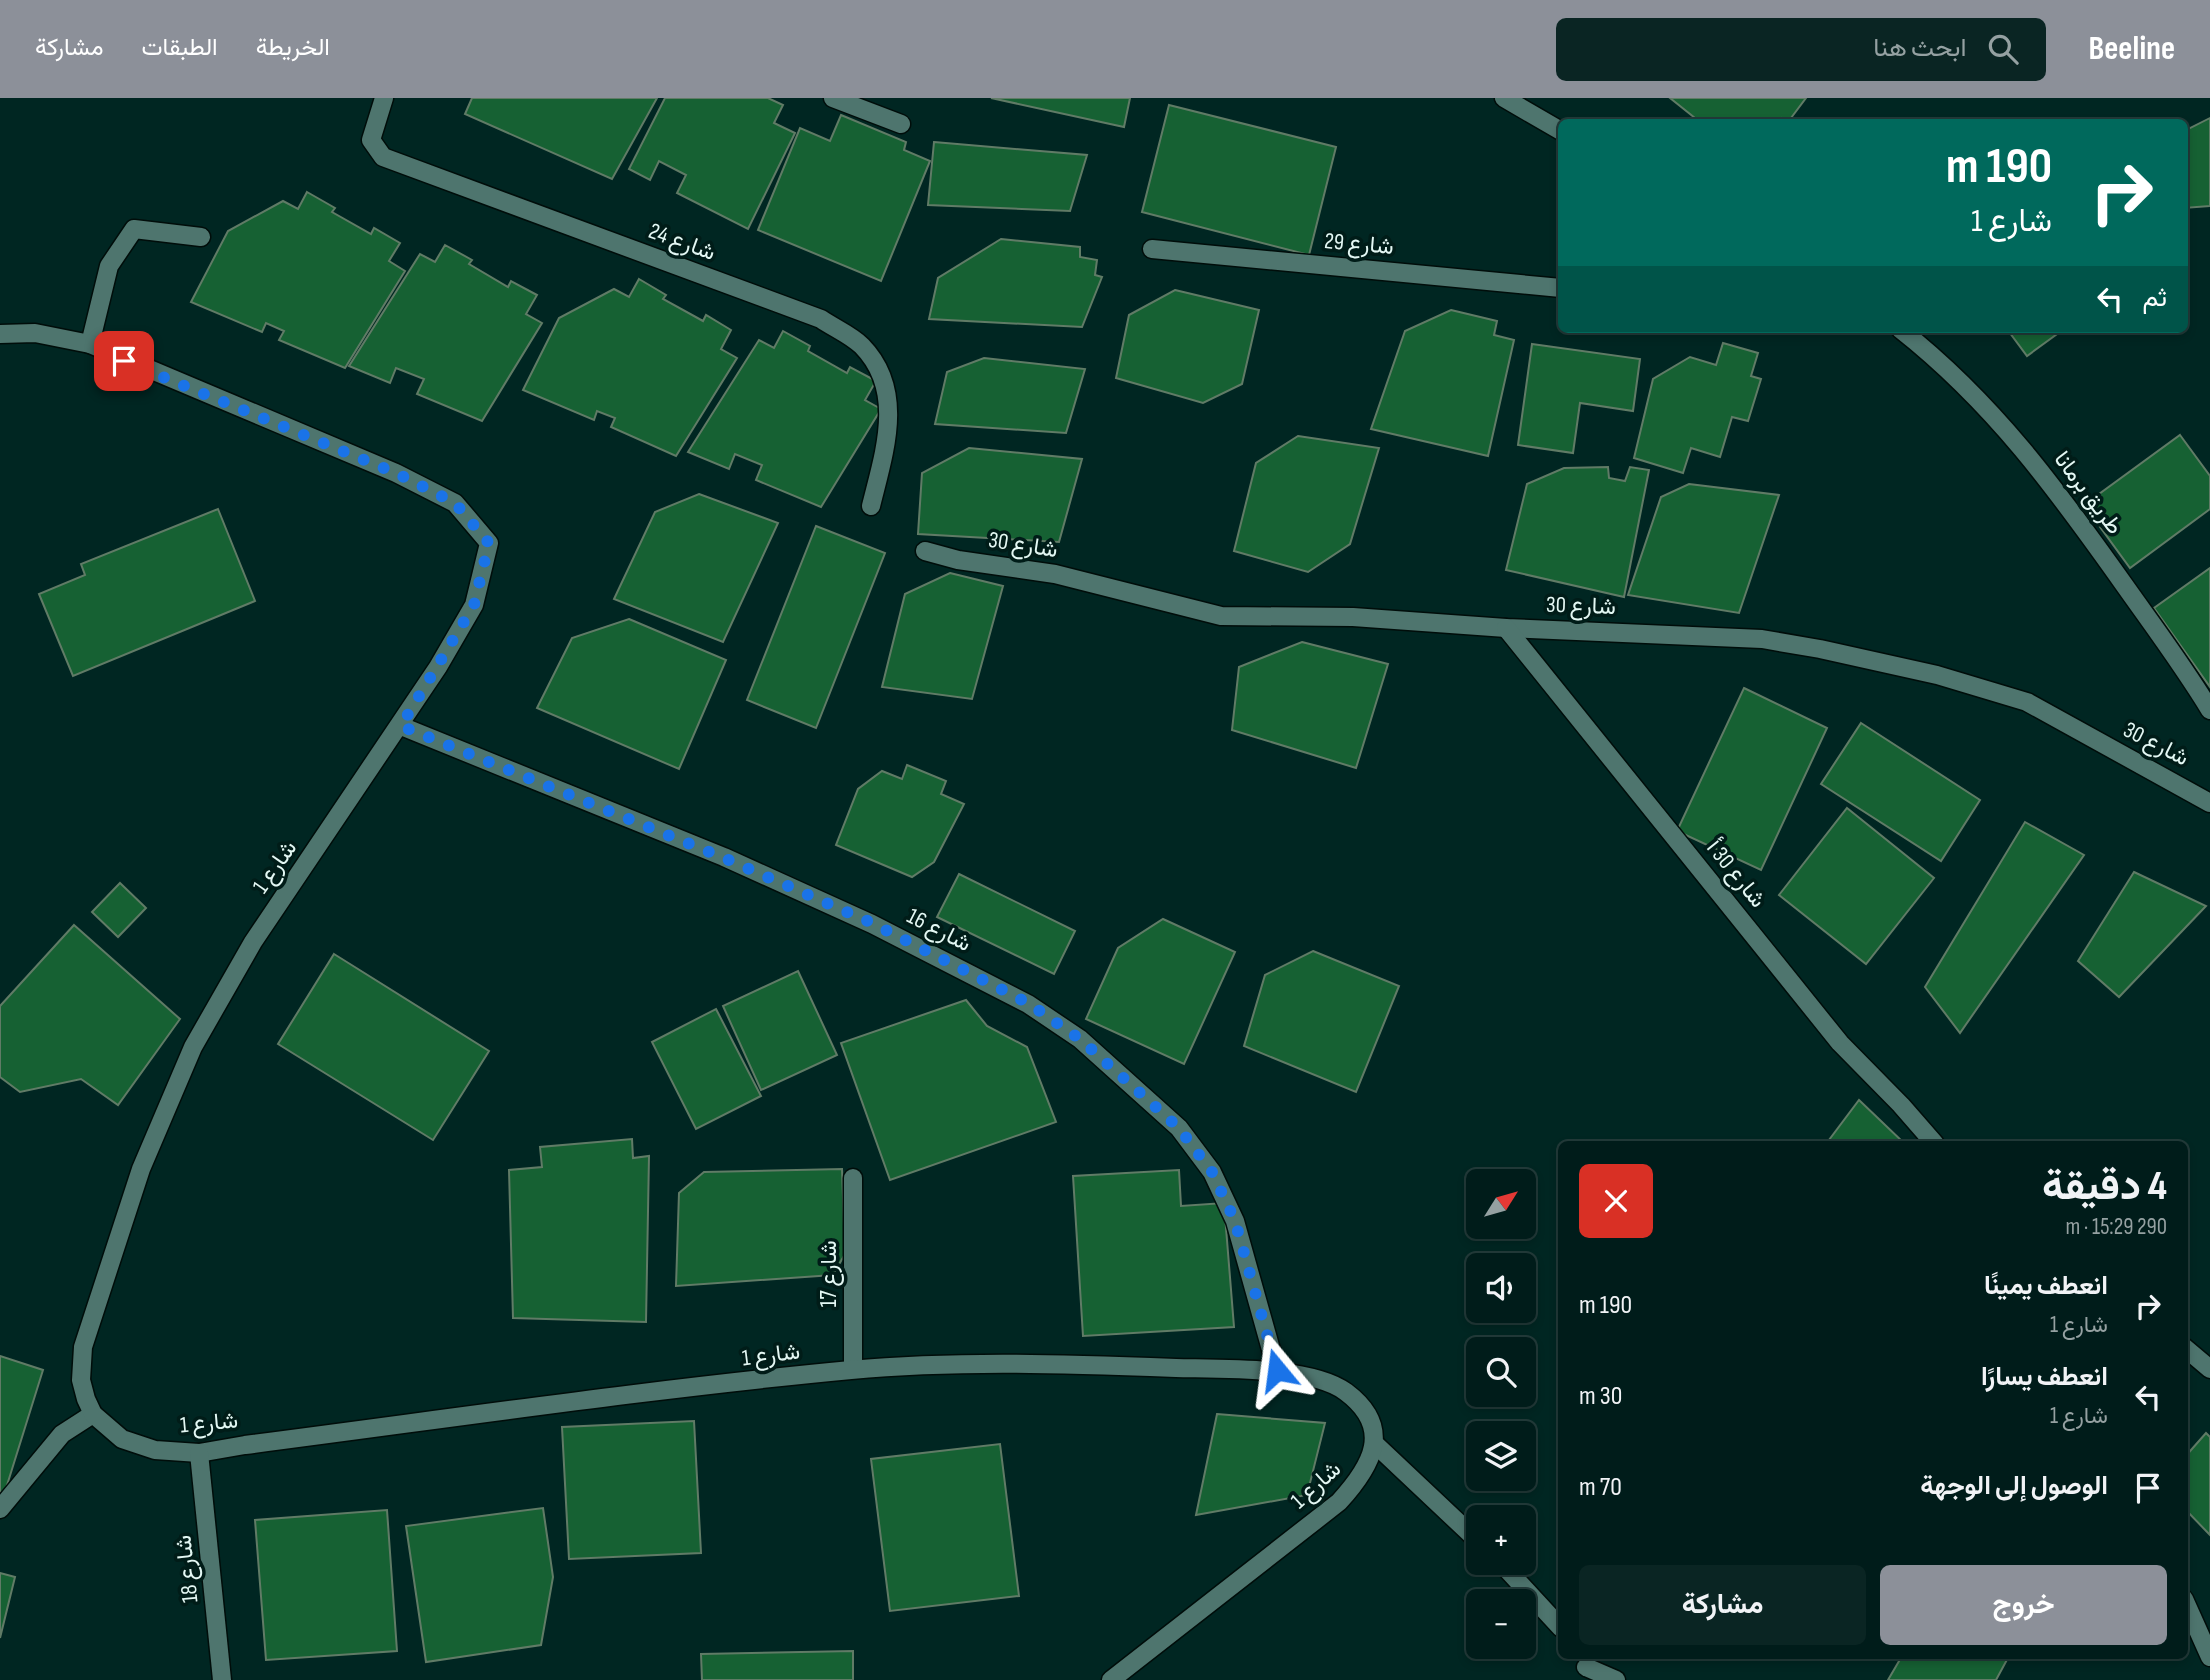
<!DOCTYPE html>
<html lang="ar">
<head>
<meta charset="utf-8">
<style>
  body { margin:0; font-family:"Sofia Sans Condensed",Vazirmatn,sans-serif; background:#0a2523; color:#f1f3f6; direction:rtl; height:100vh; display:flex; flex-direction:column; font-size:26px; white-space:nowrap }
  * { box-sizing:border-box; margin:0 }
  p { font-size:23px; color:#95a1a2 }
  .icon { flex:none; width:38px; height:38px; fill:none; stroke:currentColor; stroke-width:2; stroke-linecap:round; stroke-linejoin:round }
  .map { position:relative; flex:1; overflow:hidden; direction:ltr }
  .sheet { position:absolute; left:1558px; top:1043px; width:630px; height:518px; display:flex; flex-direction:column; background:#001c1a; border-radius:10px; box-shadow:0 4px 10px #0003,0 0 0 2px #223a39; direction:rtl }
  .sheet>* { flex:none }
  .banner { position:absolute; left:1558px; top:21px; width:630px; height:214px; border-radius:10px; box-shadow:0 4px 10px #0003,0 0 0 2px #223a39; direction:rtl; background:#00695c; color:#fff; overflow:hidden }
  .needle { width:46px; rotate:53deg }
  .controls { position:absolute; left:1466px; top:1071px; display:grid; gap:14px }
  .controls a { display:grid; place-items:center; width:70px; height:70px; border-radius:10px; background:#001c1a; box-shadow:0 4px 10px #0003,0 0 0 2px #223a39; font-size:35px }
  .pin { position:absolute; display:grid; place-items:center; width:60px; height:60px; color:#fff; margin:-30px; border-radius:14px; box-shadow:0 4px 10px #0006 }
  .me { position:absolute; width:77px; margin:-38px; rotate:344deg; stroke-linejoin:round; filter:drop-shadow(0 0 5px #0008) }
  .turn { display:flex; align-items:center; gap:24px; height:147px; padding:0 21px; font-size:32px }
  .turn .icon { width:91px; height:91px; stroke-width:2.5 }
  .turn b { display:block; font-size:49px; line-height:60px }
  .then { display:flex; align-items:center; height:66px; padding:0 21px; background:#0003; gap:14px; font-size:26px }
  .round { display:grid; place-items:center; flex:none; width:74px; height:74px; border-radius:10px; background:#0a2523 }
  .summary { display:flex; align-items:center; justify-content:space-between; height:119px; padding:0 21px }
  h1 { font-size:42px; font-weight:700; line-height:52px }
  .cta { display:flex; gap:14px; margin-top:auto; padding:14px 21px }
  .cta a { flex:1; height:80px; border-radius:10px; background:#8c9099; color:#fff; font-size:28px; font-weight:700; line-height:80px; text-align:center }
  .cta a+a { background:#0a2523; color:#f1f3f6 }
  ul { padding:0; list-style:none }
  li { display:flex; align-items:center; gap:21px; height:91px; padding:0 21px }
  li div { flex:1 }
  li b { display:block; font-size:26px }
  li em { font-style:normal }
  header { display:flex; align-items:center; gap:42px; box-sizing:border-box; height:98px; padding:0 35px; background:#8c9099; color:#fff }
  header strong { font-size:33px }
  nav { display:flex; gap:38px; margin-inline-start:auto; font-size:24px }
  .search { width:490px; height:63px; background:#0a2523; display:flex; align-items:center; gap:18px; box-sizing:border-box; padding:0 24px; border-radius:10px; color:#95a1a2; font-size:26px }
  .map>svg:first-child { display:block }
</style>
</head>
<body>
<header>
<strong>Beeline</strong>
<div class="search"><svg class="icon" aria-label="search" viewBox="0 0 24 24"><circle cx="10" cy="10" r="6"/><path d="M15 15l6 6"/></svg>ابحث هنا</div>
<nav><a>الخريطة</a><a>الطبقات</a><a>مشاركة</a></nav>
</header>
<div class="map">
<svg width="2210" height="1582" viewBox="0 0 2210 1582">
  <rect width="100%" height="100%" fill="#002622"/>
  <g fill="#166133" stroke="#607b66" stroke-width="2">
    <path d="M472 0H657L612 81 465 16Z"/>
    <path d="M665 0H768L783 7 774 25 795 35 748 131 677 95 686 77 659 63 650 82 629 71Z"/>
    <path d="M991 0H1130L1124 29Z"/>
    <path d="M1670 0H1806L1788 24 1782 20 1778 24H1700Z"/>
    <path d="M1169 7 1336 49 1309 157 1142 114Z"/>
    <path d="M841 17 906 44 904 52 930 63 881 183 758 132 800 30 830 43Z"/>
    <path d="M2210 20V108L2184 110V33Z"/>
    <path d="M934 44 1087 57 1070 113 928 107Z"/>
    <path d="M307 94 335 110 332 114 371 136 374 130 400 145 389 163 405 173 345 270 279 242 284 233 266 225 262 234 191 204 228 133 283 103 298 111Z"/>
    <path d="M1001 141 1080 149V159L1097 162 1095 177 1102 179 1082 229 929 221 938 180Z"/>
    <path d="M445 147 472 162 469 166 508 189 511 183 537 197 526 216 542 225 482 323 417 296 424 281 396 270 390 285 349 268 420 156 435 164Z"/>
    <path d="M639 181 666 197 663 201 703 223 706 217 731 232 721 251 737 260 676 358 611 329 615 320 597 313 594 322 523 292 559 220 614 191 629 199Z"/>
    <path d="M1175 192 1259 212 1242 286 1203 305 1116 280 1129 217Z"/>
    <path d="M1451 212 1497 223 1494 237 1514 242 1488 358 1371 331 1405 233Z"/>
    <path d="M2007 231H2064L2027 258Z"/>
    <path d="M783 233 810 248 808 253 847 275 850 269 876 283 865 302 881 311 821 409 756 382 762 367 735 356 729 371 688 354 759 242 774 250Z"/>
    <path d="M1723 245 1758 255 1751 278 1761 281 1748 323 1732 319 1720 359 1691 350 1683 375 1634 360 1653 281 1690 259 1716 267Z"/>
    <path d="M1532 246 1640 261 1633 313 1580 305 1573 355 1518 347Z"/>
    <path d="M984 260 1085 271 1066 335 935 326 947 274Z"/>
    <path d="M2180 337 2210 378V411L2130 470 2084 407Z"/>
    <path d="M1298 338 1379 350 1350 446 1308 474 1234 453 1256 365Z"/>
    <path d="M969 350 1082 361 1059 444 918 436 922 375Z"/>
    <path d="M1608 369 1609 380 1625 383 1630 369 1649 372 1624 499 1506 472 1527 386 1564 370Z"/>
    <path d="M1689 386 1779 397 1739 515 1628 497 1661 399Z"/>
    <path d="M699 396 778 425 723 544 614 501 655 414Z"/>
    <path d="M218 411 255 503 73 578 39 496 85 477 81 466Z"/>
    <path d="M816 428 885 455 816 630 747 602Z"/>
    <path d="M2210 470V589L2154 510Z"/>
    <path d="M950 475 1003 488 972 601 882 589 905 496Z"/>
    <path d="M629 521 726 562 679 671 537 610 572 540Z"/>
    <path d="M1302 544 1388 566 1356 670 1232 632 1239 569Z"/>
    <path d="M1744 590 1827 630 1761 772 1677 733Z"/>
    <path d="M1861 625 1980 702 1941 763 1821 686Z"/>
    <path d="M907 667 946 683 941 696 964 706 934 764 912 779 836 747 858 691 882 673 902 681Z"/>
    <path d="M1847 710 1934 780 1866 866 1779 797Z"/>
    <path d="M2025 724 2084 757 1960 935 1925 889Z"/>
    <path d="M2134 774 2206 808 2119 899 2078 863Z"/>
    <path d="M959 776 1075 833 1054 876 937 819Z"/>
    <path d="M120 785 146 810 118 839 92 814Z"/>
    <path d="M1163 821 1235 854 1184 966 1086 921 1118 850Z"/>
    <path d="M74 827 180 921 118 1007 81 981 20 994 0 979V908Z"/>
    <path d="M1313 853 1399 888 1356 994 1244 948 1265 877Z"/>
    <path d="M334 856 489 953 433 1042 278 946Z"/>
    <path d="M798 873 837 957 761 992 723 908Z"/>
    <path d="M966 902 987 928 1027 949 1056 1024 890 1082 841 945Z"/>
    <path d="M716 911 761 998 696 1031 652 944Z"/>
    <path d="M1859 1002 1905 1046H1826Z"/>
    <path d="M632 1041 633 1060 649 1058 646 1224 513 1220 509 1072 542 1069 540 1049Z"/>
    <path d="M842 1071 845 1156 833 1177 676 1188 679 1095 704 1074Z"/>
    <path d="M1179 1072 1181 1108 1224 1105 1234 1229 1083 1238 1073 1078Z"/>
    <path d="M0 1258 43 1272 3 1400 0 1399Z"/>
    <path d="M1217 1316 1325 1325 1307 1397 1196 1417Z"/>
    <path d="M694 1323 701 1455 569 1461 562 1329Z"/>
    <path d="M2206 1335 2210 1339V1437L2184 1410V1360Z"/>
    <path d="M1000 1346 1019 1498 890 1513 871 1361Z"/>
    <path d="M543 1410 553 1479 541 1547 426 1564 406 1428Z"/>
    <path d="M387 1412 397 1553 266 1562 255 1422Z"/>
    <path d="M0 1475 15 1479 0 1540Z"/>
    <path d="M853 1553V1582H702L701 1556Z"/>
    <path d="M1902 1558H2009L1996 1582H1888Z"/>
  </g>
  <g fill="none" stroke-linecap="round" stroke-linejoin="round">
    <defs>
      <path id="lane" d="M90 246 109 168 134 131 201 139"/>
      <g id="street">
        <path d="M384 0 371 42 383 59 821 221C834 230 851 237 862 248 906 293 884 355 871 408"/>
        <path d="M833 0 901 26"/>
        <path d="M1504 0 1561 33"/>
        <path d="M1152 151 1561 190"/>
        <path d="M1900 231C1994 305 2057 392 2125 488 2154 529 2184 569 2210 612"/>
        <path d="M925 453 958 462 1055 476 1221 518 1353 519 1506 530 1762 541 1820 551 1937 577 2027 604 2210 705"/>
        <path d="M1506 530 1840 945 1901 1007 1935 1046"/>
        <path d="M401 628 724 759 872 826 1028 906 1080 941 1179 1030 1212 1074 1235 1123 1277 1273"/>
        <path d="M853 1080V1271"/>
        <path d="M2184 1249 2210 1271"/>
        <path d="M1375 1346 1479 1444"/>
        <path d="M0 1411 62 1336 93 1316"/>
        <path d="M1501 1465 1561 1530"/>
        <path d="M2184 1501 2210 1559"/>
        <path d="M1586 1569 1616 1582"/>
      </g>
      <g id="secondary">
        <path d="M0 236 35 235 90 246 396 375 455 405 489 445 474 507 438 569 253 844 193 949 141 1071 83 1249 81 1282 86 1301 93 1316 122 1341 155 1352 199 1355 245 1347C447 1321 649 1291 851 1272 959 1262 1068 1266 1176 1270 1219 1271 1312 1268 1346 1294 1394 1330 1372 1368 1339 1404L1111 1582"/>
        <path d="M199 1355 222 1582"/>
      </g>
    </defs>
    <use href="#lane" stroke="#000d0a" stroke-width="21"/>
    <use href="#street" stroke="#000d0a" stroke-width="21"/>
    <use href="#secondary" stroke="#000d0a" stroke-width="21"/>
    <use href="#lane" stroke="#4e756e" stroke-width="18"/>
    <use href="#street" stroke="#4e756e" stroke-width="18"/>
    <use href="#secondary" stroke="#4e756e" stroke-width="18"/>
  </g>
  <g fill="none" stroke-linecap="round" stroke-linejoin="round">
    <path stroke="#1a73e8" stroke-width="12" stroke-dasharray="0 21.6" d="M124 263 396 375 455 405 489 445 474 507 401 628 724 760 872 825 1028 905 1080 941 1179 1030 1212 1074 1235 1123 1277 1272"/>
  </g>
  <g text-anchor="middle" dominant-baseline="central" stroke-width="7" stroke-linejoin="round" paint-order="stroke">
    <g font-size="23" fill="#e4f8f4" stroke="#001c18">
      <text transform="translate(682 144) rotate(20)">شارع 24</text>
      <text transform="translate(1359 146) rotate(5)">شارع 29</text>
      <text transform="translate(2088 395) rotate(53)">طريق برمانا</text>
      <text transform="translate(1023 447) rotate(9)">شارع 30</text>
      <text transform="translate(1581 508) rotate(2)">شارع 30</text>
      <text transform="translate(2156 646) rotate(27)">شارع 30</text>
      <text transform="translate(275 769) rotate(-55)">شارع 1</text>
      <text transform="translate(1736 776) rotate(51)">شارع 30 أ</text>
      <text transform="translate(939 832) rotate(27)">شارع 16</text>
      <text transform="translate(829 1176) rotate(-90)">شارع 17</text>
      <text transform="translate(771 1257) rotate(-7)">شارع 1</text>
      <text transform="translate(209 1325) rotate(-5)">شارع 1</text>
      <text transform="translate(1316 1387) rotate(-42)">شارع 1</text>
      <text transform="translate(187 1471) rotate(-96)">شارع 18</text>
    </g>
  </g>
</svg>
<div class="controls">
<a><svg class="needle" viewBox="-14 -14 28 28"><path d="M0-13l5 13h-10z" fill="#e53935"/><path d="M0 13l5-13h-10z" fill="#95a1a2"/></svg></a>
<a><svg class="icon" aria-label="sound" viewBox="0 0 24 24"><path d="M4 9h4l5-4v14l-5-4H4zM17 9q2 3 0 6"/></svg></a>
<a><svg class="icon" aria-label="search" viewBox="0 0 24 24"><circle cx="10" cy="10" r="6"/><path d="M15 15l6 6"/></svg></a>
<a><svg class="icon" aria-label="layers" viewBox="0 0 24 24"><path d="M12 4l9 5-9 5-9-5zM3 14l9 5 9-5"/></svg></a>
<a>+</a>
<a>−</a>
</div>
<div class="pin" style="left:124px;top:263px;background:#d93025"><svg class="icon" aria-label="arrive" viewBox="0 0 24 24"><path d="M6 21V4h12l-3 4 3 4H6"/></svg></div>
<svg class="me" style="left:1277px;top:1272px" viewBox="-20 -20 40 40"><path d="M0-17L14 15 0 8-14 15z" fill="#1a73e8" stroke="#fff" stroke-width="4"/></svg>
<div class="banner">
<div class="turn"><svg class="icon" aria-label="right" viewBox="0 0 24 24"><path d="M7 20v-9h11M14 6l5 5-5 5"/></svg><div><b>190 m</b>شارع 1</div></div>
<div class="then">ثم<svg class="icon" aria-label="left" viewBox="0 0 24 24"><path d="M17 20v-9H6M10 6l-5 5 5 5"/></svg></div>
</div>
<section class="sheet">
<div class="summary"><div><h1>4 دقيقة</h1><p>290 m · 15:29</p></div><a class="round" style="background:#d93025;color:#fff"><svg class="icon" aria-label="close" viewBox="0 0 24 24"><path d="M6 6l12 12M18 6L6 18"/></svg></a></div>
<ul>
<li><svg class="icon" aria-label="right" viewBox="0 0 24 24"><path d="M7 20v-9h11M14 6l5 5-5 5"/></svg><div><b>انعطف يمينًا</b><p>شارع 1</p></div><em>190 m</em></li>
<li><svg class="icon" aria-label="left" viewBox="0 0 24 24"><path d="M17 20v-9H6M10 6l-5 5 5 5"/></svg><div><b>انعطف يسارًا</b><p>شارع 1</p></div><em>30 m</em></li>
<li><svg class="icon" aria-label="arrive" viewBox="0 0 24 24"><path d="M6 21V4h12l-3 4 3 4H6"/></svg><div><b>الوصول إلى الوجهة</b></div><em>70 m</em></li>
</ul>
<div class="cta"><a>خروج</a><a>مشاركة</a></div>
</section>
</div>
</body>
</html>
